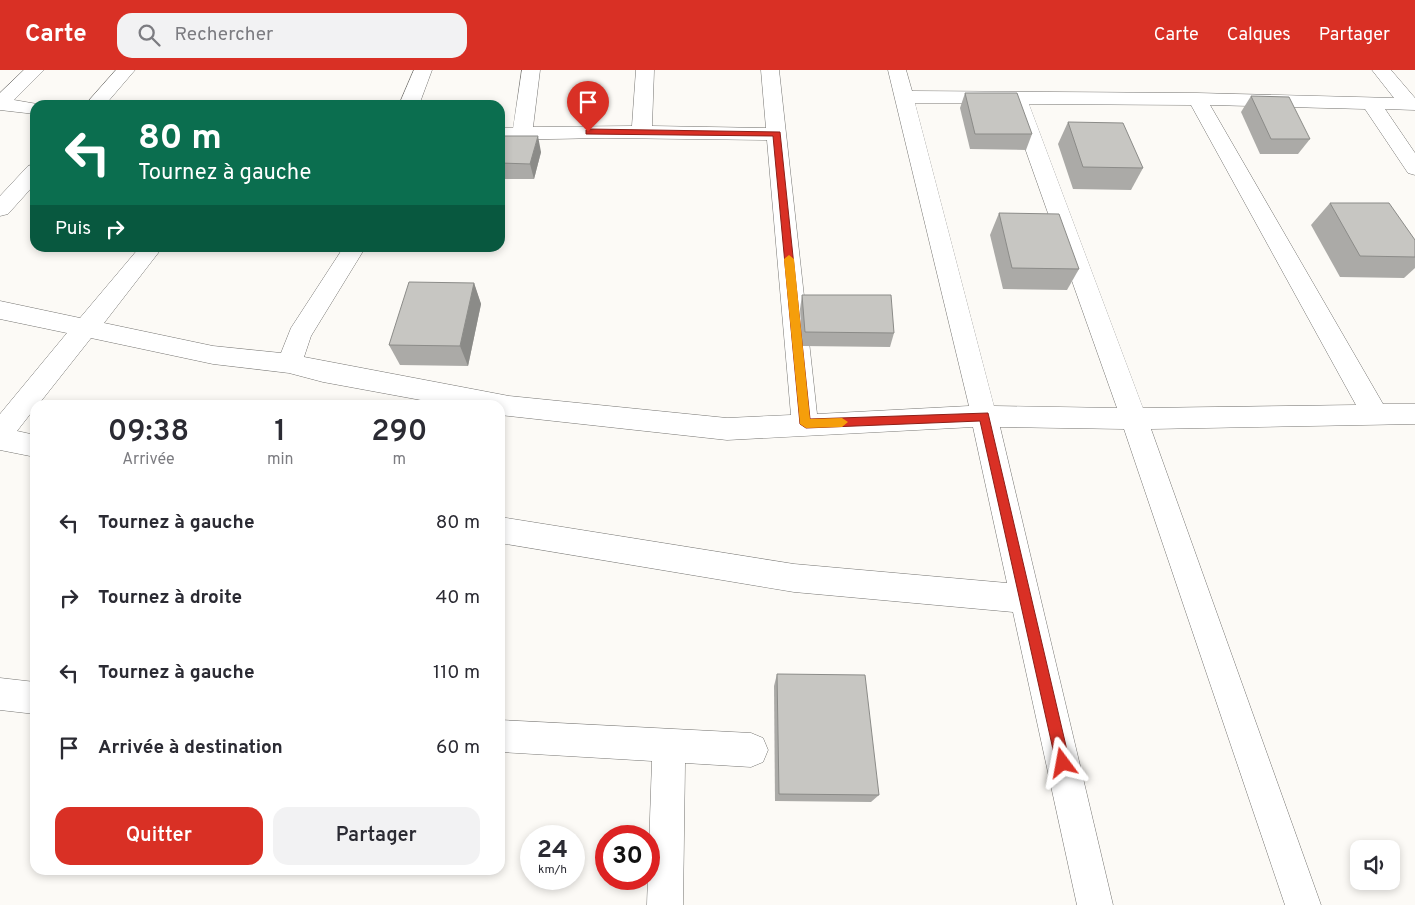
<!DOCTYPE html>
<html lang="fr">
<head>
<meta charset="utf-8">
<style>
  body { margin:0; font-family:Overpass,sans-serif; background:#f2f2f3; color:#2b2b33; height:100vh; display:flex; flex-direction:column; font-size:19px; white-space:nowrap }
  * { box-sizing:border-box; margin:0 }
  p { font-size:16px; color:#7c7c81 }
  .icon { flex:none; width:28px; height:28px; fill:none; stroke:currentColor; stroke-width:2; stroke-linecap:round; stroke-linejoin:round }
  .map { position:relative; flex:1; overflow:hidden }
  .side { position:absolute; left:30px; top:330px; width:475px; height:475px; display:flex; flex-direction:column; background:#fff; border-radius:15px; box-shadow:0 2px 8px #0003 }
  .side>* { flex:none }
  .hud { position:absolute; left:30px; top:30px; width:475px; height:152px; border-radius:15px; box-shadow:0 2px 8px #0003; background:#0b6e4f; color:#fff; overflow:hidden }
  .controls { position:absolute; left:1350px; top:770px; display:grid; gap:10px }
  .controls a { display:grid; place-items:center; width:50px; height:50px; border-radius:10px; background:#fff; box-shadow:0 2px 8px #0003; font-size:25px }
  .speed { position:absolute; left:520px; top:755px; display:flex; gap:10px; font-size:25px; font-weight:700; text-align:center }
  .speed>* { display:grid; place-content:center; width:65px; height:65px; border-radius:50%; background:#fff; box-shadow:0 2px 8px #0003; line-height:1 }
  .speed small { font-size:12px; font-weight:400 }
  .speed .limit { border:8px solid #d22; background:#fff; color:#111 }
  .pin { position:absolute; display:grid; place-items:center; width:42px; height:42px; color:#fff; margin:-51px -21px; border-radius:50% 50% 50% 0; rotate:-45deg; box-shadow:0 0 5px #0007 }
  .pin .icon { rotate:45deg }
  .me { position:absolute; width:55px; margin:-28px; rotate:347deg; stroke-linejoin:round; filter:drop-shadow(0 0 4px #0008) }
  .turn { display:flex; align-items:center; gap:18px; height:105px; padding:0 25px; font-size:22px }
  .turn .icon { width:65px; height:65px; stroke-width:2.5 }
  .turn b { display:block; font-size:35px; line-height:42px }
  .then { display:flex; align-items:center; height:48px; padding:0 25px; background:#0003; gap:10px; font-size:19px }
  .eta { display:flex; justify-content:space-evenly; align-items:center; height:85px; text-align:center }
  .eta b { font-size:30px; font-weight:600; line-height:35px }
  .action { display:flex; gap:10px; margin-top:auto; padding:10px 25px }
  .action a { flex:1; height:58px; border-radius:15px; background:#d93025; color:#fff; font-size:20px; font-weight:600; line-height:58px; text-align:center }
  .action a+a { background:#f2f2f3; color:#2b2b33 }
  ul { padding:0; list-style:none }
  li { display:flex; align-items:center; gap:15px; height:75px; padding:0 25px }
  li div { flex:1 }
  li b { display:block; font-size:19px }
  li em { font-style:normal }
  header { display:flex; align-items:center; gap:30px; box-sizing:border-box; height:70px; padding:0 25px; background:#d93025; color:#fff }
  header strong { font-size:24px }
  nav { display:flex; gap:28px; margin-inline-start:auto; font-size:18px }
  .search { width:350px; height:45px; background:#f2f2f3; display:flex; align-items:center; gap:12px; box-sizing:border-box; padding:0 18px; border-radius:15px; color:#7c7c81; font-size:19px }
  .map>svg:first-child { display:block }
</style>
</head>
<body>
<header>
<strong>Carte</strong>
<div class="search"><svg class="icon" aria-label="search" viewBox="0 0 24 24"><circle cx="10" cy="10" r="6"/><path d="M15 15l6 6"/></svg>Rechercher</div>
<nav><a>Carte</a><a>Calques</a><a>Partager</a></nav>
</header>
<div class="map">
<svg width="1415" height="835" viewBox="0 0 1415 835">
  <rect width="100%" height="100%" fill="#fcfaf6"/>
  <g fill="none" stroke-linecap="round" stroke-linejoin="round">
    <defs>
      <g id="minor">
        <path d="M24 0H44L14 30 43 35H35V44L0 40V23Z"/>
        <path d="M116 0H135L105 35H85Z"/>
        <path d="M414 0H432L419 35H399Z"/>
        <path d="M522 0H540L533 57 632 56 636 0H654L652 56 766 58 761 0H779L817 344 969 336 888 0H906L912 21 1197 23 1394 28 1372 0H1391L1415 28V40L1385 39 1415 83V105L1408 103 1365 39 1210 35 1383 334H1415V354L1151 359 1321 835H1285L1124 359 1000 357 1113 835H1077L1013 542 794 522 500 473V447L794 494 1007 513 973 357 727 370 509 346 500 345V335H448L323 312 289 303 213 294 91 268 38 335H35V338L17 361 35 365V387L0 380V344L67 263 0 249V231L80 248 139 178H162L104 253 213 276 281 283 291 258 343 178H365L311 266 304 287 509 326 727 348 791 345 767 70 605 68 500 70V58H513ZM915 33H1009L1117 338 994 336ZM1029 34 1191 35 1356 335 1143 338Z"/>
        <path d="M35 94V114L8 144 0 146V126L28 96Z"/>
        <path d="M0 608 35 612V644L0 640Z"/>
        <path d="M500 650 751 663 763 668 768 680 763 692 751 697 685 693 683 835H647L652 691 500 682Z"/>
      </g>
    </defs>
    <use href="#minor" stroke="#767572" stroke-width="1"/>
    <use href="#minor" fill="#fff" fill-rule="evenodd"/>
  </g>
  <g fill="#abaaa7">
    <path d="M965 23 1032 64 1026 80 970 79 960 38Z"/>
    <path d="M1251 26 1310 69 1298 84H1260L1241 42Z"/>
    <path d="M1068 52 1143 98 1131 120 1073 119 1058 74Z"/>
    <path d="M500 66 541 82 534 109H500Z"/>
    <path d="M1330 133 1415 170V198L1404 208 1340 207 1311 155Z"/>
    <path d="M999 143 1079 199 1067 220 1003 219 990 165Z"/>
    <path d="M474 213 481 234 468 296 400 295 389 275Z"/>
    <path d="M802 225 894 263 890 277 802 276 800 239Z"/>
    <path d="M777 604 879 725 871 732 775 731 774 616Z"/>
  </g>
  <g fill="#8b8b88">
    <path d="M538 66 541 82 534 109 530 94Z"/>
    <path d="M474 213 481 234 468 296 460 276Z"/>
  </g>
  <g fill="#c7c6c2" stroke="#8b8b88">
    <path d="M965 23H1017L1032 64H975Z"/>
    <path d="M1251 26 1289 27 1310 69H1271Z"/>
    <path d="M1068 52 1123 53 1143 98 1083 97Z"/>
    <path d="M500 66H538L530 94 500 93Z"/>
    <path d="M1330 133H1389L1415 170V187L1360 186Z"/>
    <path d="M999 143 1059 144 1079 199 1012 198Z"/>
    <path d="M409 212 474 213 460 276 389 275Z"/>
    <path d="M802 225H891L894 263 805 262Z"/>
    <path d="M777 604 865 605 879 725 779 724Z"/>
  </g>
  <path fill="#d93025" stroke="#8d1f18" d="M588 59 780 62 810 349 988 343 1070 693 1068 698 1063 700 1058 698 1056 693 980 351 806 358 800 354 773 66 586 64V60Z"/>
  <path fill="#f59e0b" d="M789 185 794 189 810 349 842 348 848 352 842 357 806 358 800 354 784 189Z"/>
</svg>
<div class="controls">
<a><svg class="icon" aria-label="sound" viewBox="0 0 24 24"><path d="M4 9h4l5-4v14l-5-4H4zM17 9q2 3 0 6"/></svg></a>
</div>
<div class="speed"><div>24<small>km/h</small></div><div class="limit">30</div></div>
<div class="pin" style="left:588px;top:62px;background:#d93025"><svg class="icon" aria-label="arrive" viewBox="0 0 24 24"><path d="M6 21V4h12l-3 4 3 4H6"/></svg></div>
<svg class="me" style="left:1063px;top:693px" viewBox="-20 -20 40 40"><path d="M0-17L14 15 0 8-14 15z" fill="#d93025" stroke="#fff" stroke-width="4"/></svg>
<div class="hud">
<div class="turn"><svg class="icon" aria-label="left" viewBox="0 0 24 24"><path d="M17 20v-9H6M10 6l-5 5 5 5"/></svg><div><b>80 m</b>Tournez à gauche</div></div>
<div class="then">Puis<svg class="icon" aria-label="right" viewBox="0 0 24 24"><path d="M7 20v-9h11M14 6l5 5-5 5"/></svg></div>
</div>
<section class="side">
<div class="eta">
<div><b>09:38</b><p>Arrivée</p></div>
<div><b>1</b><p>min</p></div>
<div><b>290</b><p>m</p></div>
</div>
<ul>
<li><svg class="icon" aria-label="left" viewBox="0 0 24 24"><path d="M17 20v-9H6M10 6l-5 5 5 5"/></svg><div><b>Tournez à gauche</b></div><em>80 m</em></li>
<li><svg class="icon" aria-label="right" viewBox="0 0 24 24"><path d="M7 20v-9h11M14 6l5 5-5 5"/></svg><div><b>Tournez à droite</b></div><em>40 m</em></li>
<li><svg class="icon" aria-label="left" viewBox="0 0 24 24"><path d="M17 20v-9H6M10 6l-5 5 5 5"/></svg><div><b>Tournez à gauche</b></div><em>110 m</em></li>
<li><svg class="icon" aria-label="arrive" viewBox="0 0 24 24"><path d="M6 21V4h12l-3 4 3 4H6"/></svg><div><b>Arrivée à destination</b></div><em>60 m</em></li>
</ul>
<div class="action"><a>Quitter</a><a>Partager</a></div>
</section>
</div>
</body>
</html>
